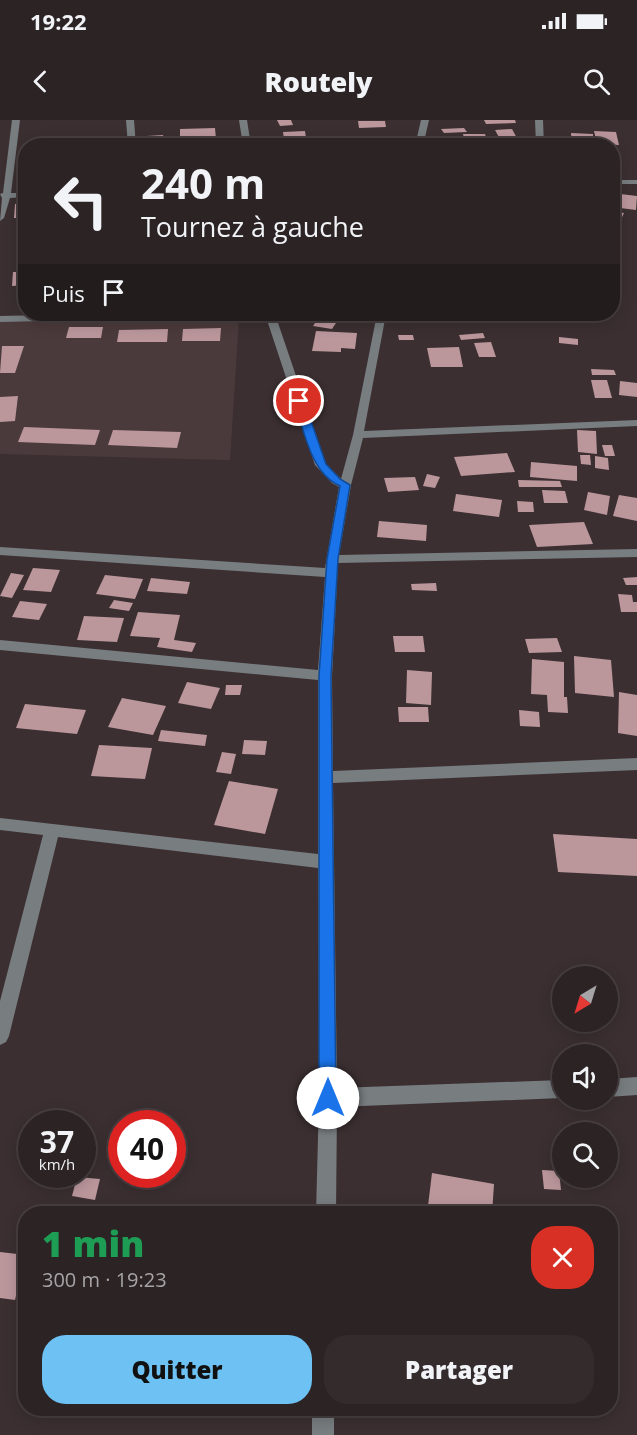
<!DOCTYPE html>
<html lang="fr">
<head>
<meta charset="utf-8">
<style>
  body { margin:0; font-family:"Open Sans",sans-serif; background:#342b2d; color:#f1f3f6; height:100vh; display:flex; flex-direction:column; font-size:22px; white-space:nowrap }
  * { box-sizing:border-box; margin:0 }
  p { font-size:20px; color:#a6a4a7 }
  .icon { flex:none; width:33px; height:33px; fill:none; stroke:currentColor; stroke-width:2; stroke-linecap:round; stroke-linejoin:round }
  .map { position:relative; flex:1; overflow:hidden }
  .panel { position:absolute; left:18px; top:1086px; width:600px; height:210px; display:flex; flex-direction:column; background:#2c2325; border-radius:24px; box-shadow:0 3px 15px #0003,0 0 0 2px #484042 }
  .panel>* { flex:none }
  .top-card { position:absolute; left:18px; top:18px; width:602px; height:183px; border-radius:24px; box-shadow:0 3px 15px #0003,0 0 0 2px #484042; background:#2c2325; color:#f1f3f6; overflow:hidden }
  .needle { width:39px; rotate:218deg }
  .fabs { position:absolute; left:552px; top:846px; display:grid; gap:12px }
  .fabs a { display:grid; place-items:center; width:66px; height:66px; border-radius:50%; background:#2c2325; box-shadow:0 3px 15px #0003,0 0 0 2px #484042; font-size:30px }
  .speed { position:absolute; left:18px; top:990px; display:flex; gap:12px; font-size:30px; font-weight:700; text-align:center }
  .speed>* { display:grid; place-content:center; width:78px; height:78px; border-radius:50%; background:#2c2325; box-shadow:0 3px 15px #0003,0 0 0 2px #484042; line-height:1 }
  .speed small { font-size:15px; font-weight:400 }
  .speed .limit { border:9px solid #d22; background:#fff; color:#111 }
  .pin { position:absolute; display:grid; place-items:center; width:51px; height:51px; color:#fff; margin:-26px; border:3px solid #fff; border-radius:50%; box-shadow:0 2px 6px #0007 }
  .me { position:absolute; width:66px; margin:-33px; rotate:0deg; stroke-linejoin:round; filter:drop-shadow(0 0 4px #0008) }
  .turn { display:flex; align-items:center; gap:21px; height:126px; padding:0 24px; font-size:27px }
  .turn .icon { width:78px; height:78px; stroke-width:2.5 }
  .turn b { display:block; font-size:42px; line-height:51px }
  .then { display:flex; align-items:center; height:57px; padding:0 24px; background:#0003; gap:12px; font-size:22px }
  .round { display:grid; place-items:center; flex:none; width:63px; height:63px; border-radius:24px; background:#342b2d }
  .summary { display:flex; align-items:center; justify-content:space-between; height:102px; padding:0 24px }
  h1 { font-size:36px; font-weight:800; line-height:45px; color:#1e9e55 }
  .cta { display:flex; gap:12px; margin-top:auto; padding:12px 24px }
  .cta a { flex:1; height:69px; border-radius:24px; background:#6dc2f3; color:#111; font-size:24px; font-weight:800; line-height:69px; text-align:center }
  .cta a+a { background:#342b2d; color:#f1f3f6 }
  .status { display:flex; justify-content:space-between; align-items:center; height:42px; padding:0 30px; background:#2c2325; direction:ltr }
  .status svg { height:16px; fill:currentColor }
  header { display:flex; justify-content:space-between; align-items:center; height:78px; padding:0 24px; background:#2c2325; font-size:27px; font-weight:800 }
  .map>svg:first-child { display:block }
</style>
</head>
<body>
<div class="status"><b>19:22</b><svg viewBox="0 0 49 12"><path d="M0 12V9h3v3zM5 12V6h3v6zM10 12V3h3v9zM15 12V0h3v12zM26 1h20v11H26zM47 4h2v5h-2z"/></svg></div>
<header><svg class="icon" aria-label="back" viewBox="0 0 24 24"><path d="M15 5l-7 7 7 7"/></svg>Routely<svg class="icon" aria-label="search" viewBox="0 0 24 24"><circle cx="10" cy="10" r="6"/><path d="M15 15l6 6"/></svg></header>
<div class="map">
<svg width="637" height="1315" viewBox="0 0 637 1315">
  <rect width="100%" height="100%" fill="#3b2f31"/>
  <path fill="#4b3a3c" d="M239 199 230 340 0 334V202Z"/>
  <g fill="#bb979c">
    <path d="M277 0H291L293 5 280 6Z"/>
    <path d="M484 0H515L516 3 486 4Z"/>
    <path d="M358 1H385L386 7 359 8Z"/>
    <path d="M215 8 216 19 180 20V9Z"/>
    <path d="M464 8 467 12 444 13 441 9Z"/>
    <path d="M512 9 518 20 501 21 495 10Z"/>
    <path d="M305 11 306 18 284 19 283 12Z"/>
    <path d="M594 11 616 12 619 25 597 24Z"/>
    <path d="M571 13 593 14V26L572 25Z"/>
    <path d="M463 14H485L489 26H466Z"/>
    <path d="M163 15 166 26H149L146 16Z"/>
    <path d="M97 18 96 26H71L73 19Z"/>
    <path d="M379 20 403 21V24L379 23Z"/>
    <path d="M287 21 311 22 310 26H286Z"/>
    <path d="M612 73 637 76 636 90 612 87Z"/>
    <path d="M26 83V98H14L15 84Z"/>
    <path d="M612 91 624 93 617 108 612 107Z"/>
    <path d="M13 152H26V165L12 166Z"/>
    <path d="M445 194H480L482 200H446Z"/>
    <path d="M317 200 336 203 332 209 313 206Z"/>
    <path d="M69 207H103L101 218H66Z"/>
    <path d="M221 208 220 221H182L183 209Z"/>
    <path d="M168 209 167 222H117L119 210Z"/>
    <path d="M316 211 357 213 355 229 341 228V232L312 231Z"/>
    <path d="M483 213 485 218 461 220 459 215Z"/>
    <path d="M398 215H413L414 220H399Z"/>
    <path d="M559 217 578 219V225L559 223Z"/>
    <path d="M491 222 496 237H479L474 223Z"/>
    <path d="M2 226H24L15 253H0Z"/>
    <path d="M459 227 463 247H431L427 228Z"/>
    <path d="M591 249 614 250 616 255H592Z"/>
    <path d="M591 260H607L612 278H595Z"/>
    <path d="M620 261 637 263V277L619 275Z"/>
    <path d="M18 276 15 301 0 302V277Z"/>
    <path d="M24 307 100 310 95 325 18 322Z"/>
    <path d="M113 310 181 312 177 328 108 325Z"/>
    <path d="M577 310 596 311 597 334 578 332Z"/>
    <path d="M602 325H612L615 336H605Z"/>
    <path d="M507 333 515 352 461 356 454 337Z"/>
    <path d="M580 335H590L591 345 581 344Z"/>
    <path d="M595 336 608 338 609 350 595 348Z"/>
    <path d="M531 342 577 346V361L530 357Z"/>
    <path d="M427 354 440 357 435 368 423 366Z"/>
    <path d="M415 357 419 370 388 372 384 358Z"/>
    <path d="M518 360 560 361 562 367H519Z"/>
    <path d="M542 370 565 371 568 383H544Z"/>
    <path d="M588 372 610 376 607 395 584 390Z"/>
    <path d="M456 374 502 380 499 397 453 391Z"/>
    <path d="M619 375 637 378V401L613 396Z"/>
    <path d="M517 381 533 382 534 392H518Z"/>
    <path d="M379 401 427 405 426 421 377 417Z"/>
    <path d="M584 402 593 424 537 427 529 405Z"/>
    <path d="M33 448 60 450 51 472 23 470Z"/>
    <path d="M11 453 24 455 12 478 0 476Z"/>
    <path d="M105 455 143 459 135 479 96 474Z"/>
    <path d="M637 457V465H626L623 458Z"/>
    <path d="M151 458 190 462 187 474 147 471Z"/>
    <path d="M436 463 437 471 412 470 411 464Z"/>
    <path d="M618 474 632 475 633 482H637V492H621Z"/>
    <path d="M114 480 133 483 129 491 109 488Z"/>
    <path d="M20 481 47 484 39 500 12 497Z"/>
    <path d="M138 492 180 495 174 520 196 523 192 532 157 527 160 518 130 516Z"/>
    <path d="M84 496 124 498 117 522 77 520Z"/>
    <path d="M393 516H423L425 532H395Z"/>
    <path d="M557 518 562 532 529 533 525 519Z"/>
    <path d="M574 536 611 540 614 577 575 573Z"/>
    <path d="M532 539 564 542V577H567L568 593 548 592 547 575 531 574Z"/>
    <path d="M407 550 432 552 431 585 406 583Z"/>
    <path d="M187 562 220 568 211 589 178 583Z"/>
    <path d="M226 565H242L240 575H225Z"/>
    <path d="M619 572 637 575V616L618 613Z"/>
    <path d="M122 578 166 586 153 615 108 607Z"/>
    <path d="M25 584 86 590 77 614 16 608Z"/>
    <path d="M398 587H428L429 602H399Z"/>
    <path d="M519 590 539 592 540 607 520 606Z"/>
    <path d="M161 610 207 615 205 626 158 621Z"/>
    <path d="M244 620 267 621 265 635 242 634Z"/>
    <path d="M99 625 152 628 145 659 91 656Z"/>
    <path d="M222 632 236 634 231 654 216 652Z"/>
    <path d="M229 661 278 669 265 714 214 705Z"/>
    <path d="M553 714 637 719V756L558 752Z"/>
    <path d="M542 1050 559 1051 561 1070 544 1069Z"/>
    <path d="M432 1053 494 1064 492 1094H427Z"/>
    <path d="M77 1057 100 1059 95 1080 72 1076Z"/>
    <path d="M0 1132 26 1135 15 1180 0 1178Z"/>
  </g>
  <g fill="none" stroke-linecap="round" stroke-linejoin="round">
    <g fill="#787d80" fill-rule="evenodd">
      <path d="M12 0H20L11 73H26V77L10 78 4 98 0 101 2 78 0 74 3 73Z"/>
      <path d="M126 0H134L136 26H128Z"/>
      <path d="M239 0H247L251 26H243Z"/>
      <path d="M421 0H429L423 26H415Z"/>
      <path d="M535 0H543L544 26H536Z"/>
      <rect x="612" y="60" width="25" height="4"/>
      <path d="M91 194H373L369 197H276L326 344 341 359 353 315 377 194H386L364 311 637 300V306L363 318 351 365 339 435 637 429V437L338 443 332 556 333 651 637 638V650L333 663 337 968 562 960V978L337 987 336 1094H316L319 978 318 748 58 717 9 916 6 922 0 925V881L43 715 0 710V698L318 734V560L0 530V520L318 550 325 457 0 435V427L325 448 339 367 332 363 315 345 266 197 0 202V196Z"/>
      <path d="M637 957V975L608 977V959Z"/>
      <rect x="312" y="1288" width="22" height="27"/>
    </g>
  </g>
  <path fill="#1a73e8" stroke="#114b97" stroke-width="1.5" d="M299 278 304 281 326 344 340 359 350 365 338 439 331 556 336 978 334 984 328 987 322 984 319 978V556L327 439 340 366C310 353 304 309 294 281Z"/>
</svg>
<div class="fabs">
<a><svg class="needle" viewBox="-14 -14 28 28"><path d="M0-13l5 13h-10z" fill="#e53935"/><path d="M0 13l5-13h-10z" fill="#a6a4a7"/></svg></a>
<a><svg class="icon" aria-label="sound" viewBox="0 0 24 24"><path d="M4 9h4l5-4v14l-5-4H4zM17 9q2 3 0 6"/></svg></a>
<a><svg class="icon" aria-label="search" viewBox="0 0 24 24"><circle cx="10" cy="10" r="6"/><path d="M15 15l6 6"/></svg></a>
</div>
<div class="speed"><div>37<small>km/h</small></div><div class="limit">40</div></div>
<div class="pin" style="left:299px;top:281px;background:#d93025"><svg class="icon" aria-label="arrive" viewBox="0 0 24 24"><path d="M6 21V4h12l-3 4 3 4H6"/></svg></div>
<svg class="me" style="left:328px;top:978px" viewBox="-20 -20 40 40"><circle r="19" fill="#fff"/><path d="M0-13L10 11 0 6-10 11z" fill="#1a73e8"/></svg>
<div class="top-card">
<div class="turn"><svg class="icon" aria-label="left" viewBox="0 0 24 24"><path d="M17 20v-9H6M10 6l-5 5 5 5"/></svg><div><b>240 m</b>Tournez à gauche</div></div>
<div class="then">Puis<svg class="icon" aria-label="arrive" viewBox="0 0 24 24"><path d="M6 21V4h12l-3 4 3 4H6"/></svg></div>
</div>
<section class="panel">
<div class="summary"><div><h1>1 min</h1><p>300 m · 19:23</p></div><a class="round" style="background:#d93025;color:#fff"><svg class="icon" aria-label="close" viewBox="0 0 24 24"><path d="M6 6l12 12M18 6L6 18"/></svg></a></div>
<div class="cta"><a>Quitter</a><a>Partager</a></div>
</section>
</div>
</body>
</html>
